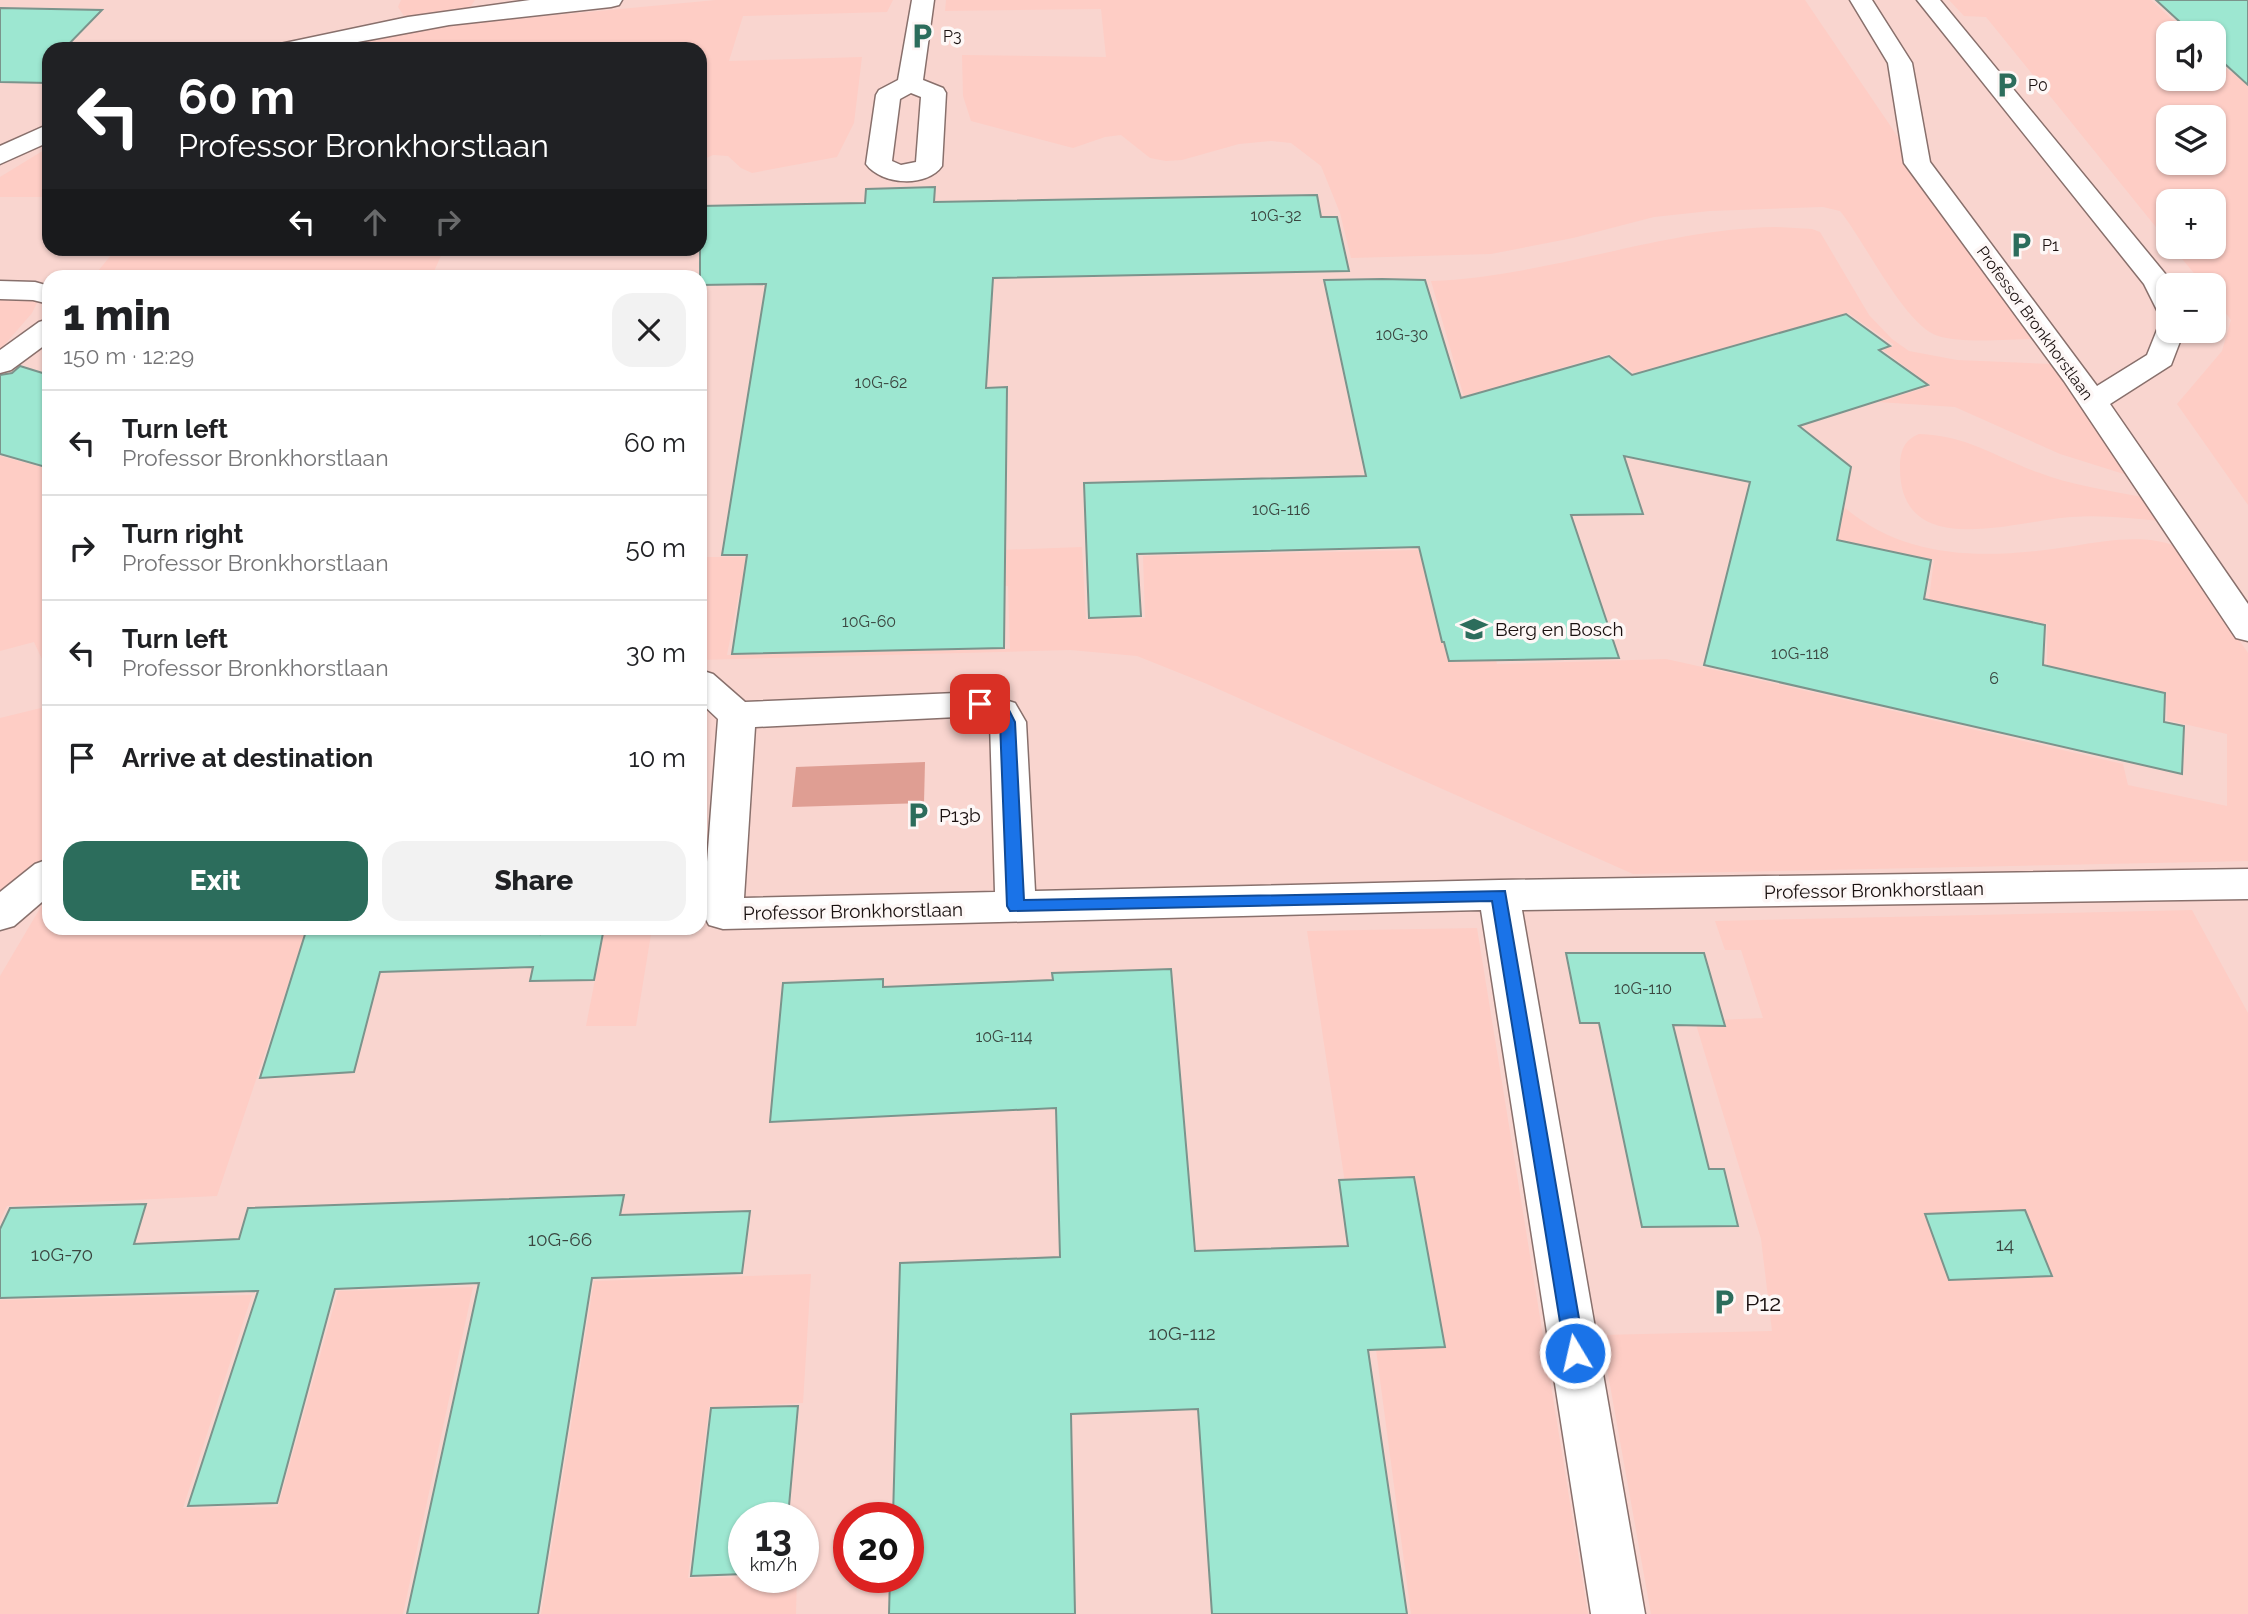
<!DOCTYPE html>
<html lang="en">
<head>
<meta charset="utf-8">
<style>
  body { margin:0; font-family:Raleway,sans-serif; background:#f2f2f2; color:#202124; height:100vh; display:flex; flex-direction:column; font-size:26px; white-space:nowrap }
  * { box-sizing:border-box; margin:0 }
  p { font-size:23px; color:#757577 }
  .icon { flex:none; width:38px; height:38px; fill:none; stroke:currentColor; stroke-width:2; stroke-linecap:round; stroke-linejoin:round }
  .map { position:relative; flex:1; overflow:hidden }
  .panel { position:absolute; left:42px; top:270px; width:665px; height:665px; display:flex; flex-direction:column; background:#fff; border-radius:21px; box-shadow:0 2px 5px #0004 }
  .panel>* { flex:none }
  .top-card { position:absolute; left:42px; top:42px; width:665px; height:214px; border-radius:21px; box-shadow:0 2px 5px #0004; background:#202124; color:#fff; overflow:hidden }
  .controls { position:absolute; left:2156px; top:21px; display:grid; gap:14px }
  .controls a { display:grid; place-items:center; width:70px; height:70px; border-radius:14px; background:#fff; box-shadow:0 2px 5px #0004; font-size:35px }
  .speed { position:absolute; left:728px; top:1502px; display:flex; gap:14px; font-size:35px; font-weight:700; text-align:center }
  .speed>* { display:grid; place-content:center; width:91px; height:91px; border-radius:50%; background:#fff; box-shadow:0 2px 5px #0004; line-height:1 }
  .speed small { font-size:18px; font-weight:400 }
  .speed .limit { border:10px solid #d22; background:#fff; color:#111 }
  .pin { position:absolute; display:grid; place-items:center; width:60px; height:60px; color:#fff; margin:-30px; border-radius:14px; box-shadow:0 4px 10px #0006 }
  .me { position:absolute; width:77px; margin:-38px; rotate:351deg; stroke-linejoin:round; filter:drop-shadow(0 0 5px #0008) }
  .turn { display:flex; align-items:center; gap:24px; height:147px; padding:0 21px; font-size:32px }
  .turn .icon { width:91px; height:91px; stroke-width:2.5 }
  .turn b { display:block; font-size:49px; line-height:60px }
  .lanes { display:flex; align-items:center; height:66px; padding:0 21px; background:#0003; justify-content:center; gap:35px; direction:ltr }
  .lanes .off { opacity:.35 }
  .round { display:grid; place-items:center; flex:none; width:74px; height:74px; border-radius:21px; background:#f2f2f2 }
  .headline { display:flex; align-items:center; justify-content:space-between; height:119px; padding:0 21px }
  h1 { font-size:42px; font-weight:800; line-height:52px }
  .cta { display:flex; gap:14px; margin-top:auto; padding:14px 21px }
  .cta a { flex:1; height:80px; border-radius:21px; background:#2c6d5c; color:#fff; font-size:28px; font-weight:800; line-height:80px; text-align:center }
  .cta a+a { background:#f2f2f2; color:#202124 }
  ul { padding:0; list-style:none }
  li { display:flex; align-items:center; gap:21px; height:105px; padding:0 21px; border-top:2px solid #e0e0e0 }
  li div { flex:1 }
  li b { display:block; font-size:26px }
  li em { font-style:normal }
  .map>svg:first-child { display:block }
</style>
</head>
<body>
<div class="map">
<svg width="2248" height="1614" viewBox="0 0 2248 1614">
  <rect width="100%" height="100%" fill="#fce6e2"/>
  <path fill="#f9d5cf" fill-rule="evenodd" d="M0 0H2248V1614H0ZM2168 33H2214V79H2168ZM49 49H700V248H49ZM2168 117H2214V163H2168ZM2168 201H2214V247H2168ZM49 276H700V928H49ZM2168 285H2214V331H2168ZM744 1517H803V1577H744ZM849 1517H908V1577H849Z"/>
  <g fill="#fecdc5" fill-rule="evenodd">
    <path d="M401 0H475L468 10 406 19 398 7Z"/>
    <path d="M716 0H893L887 12 743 16 729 61 862 57 854 123 837 157 752 173 741 168 728 156 713 155 700 161V49H326L449 25Z"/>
    <path d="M946 0H1805L2035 339C2007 339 1965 344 1938 336 1905 326 1864 240 1840 211L1823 207 1710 211 1654 217 1573 238 1491 254 1351 258 1340 213 1321 166 1291 143 1271 141 1239 144 1182 160 1166 161 1150 158 1121 135 1105 137 1073 148 971 121 963 96 962 55 1106 57 1101 9 945 11Z"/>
    <path d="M1949 0H2151L2187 33H2168V79H2214V57L2230 72H2248V505L2177 404 2222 351 2231 320 2214 298V285H2204L2172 247H2214V201H2168V242L1986 17 1964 16ZM2168 117H2214V163H2168Z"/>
    <path d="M49 147V197H0V177Z"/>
    <path d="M1776 227 1812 229 1820 232 1869 315 1892 339 1909 351 1957 360 2052 364 2127 475 2060 454 1955 407 1878 402 1931 386 1883 350 1894 345 1848 313 1634 373 1609 354 1516 381 1535 402 1464 397 1431 281C1548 277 1659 229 1776 227Z"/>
    <path d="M116 249V248L444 249 432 276H94Z"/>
    <path d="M0 296 38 301 32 313 0 350Z"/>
    <path d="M1919 434C1969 436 1993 456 2037 472 2070 485 2107 490 2142 497L2159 521C2130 518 2101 515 2072 517 2017 520 1900 563 1900 468 1900 451 1904 440 1919 434Z"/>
    <path d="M0 456 49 469V668H46L34 642 0 651Z"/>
    <path d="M1836 500C1903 563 1988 559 2074 546 2105 541 2145 534 2175 546L2248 653V861L1633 874 1207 684 1137 656 1070 650 700 660V557H750L819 589 739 593 727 655 1010 649 1008 586H925L1001 550 1082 547 1086 619 1145 618 1143 556 1464 549 1497 664 1666 659 1689 664 2123 764 2128 785 2227 806V734L2167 720 2166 692 2047 665V624L1929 599 1934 560 1828 538Z"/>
    <path d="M49 706V858L0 893V718Z"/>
    <path d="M49 893V928H307L217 1196 7 1206 0 1221V976Z"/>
    <path d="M2192 910 2248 1013V1614H1651L1601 1335 1772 1331 1761 1239 1695 1021 1763 1018 1741 950H1725L1715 921Z"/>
    <path d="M605 928H652L636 1026H586Z"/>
    <path d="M1477 928 1588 1614H1411L1361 1236H1353L1307 931Z"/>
    <path d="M811 1274 803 1403 709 1407 688 1578 797 1577 796 1614H541L594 1281Z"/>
    <path d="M473 1287 403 1614H0V1300L252 1295 183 1508 278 1507 338 1291Z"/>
  </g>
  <path fill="#df9e93" d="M925 762 924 803 792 807 796 767Z"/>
  <g fill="#9de7d1" stroke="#7b948c" stroke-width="2">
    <path d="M2156 0H2248V85L2214 54V33H2192Z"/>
    <path d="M0 8 102 10 64 49H49V83L0 82Z"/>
    <path d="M935 187 934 202 1317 195 1321 217H1337L1349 271 993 278 986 388 1007 387 1004 648 732 654 747 555H722L766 284 700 285V206L865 203 866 189Z"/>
    <path d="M1382 279 1425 280 1461 398 1609 356 1632 375 1846 314 1890 346 1879 350 1928 385 1799 426 1851 467 1837 540 1931 560 1924 599 2045 625 2043 665 2165 693 2164 722 2184 726 2182 774 1704 665 1750 482 1624 456 1643 514 1571 515 1619 658 1449 661 1444 642H1442L1419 547 1137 554 1141 616 1089 618 1084 483 1366 476 1324 280Z"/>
    <path d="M20 366 49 375V468L0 454V375L12 373Z"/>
    <path d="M307 928H540V935L542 928H604L594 980 530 981 533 967 380 972 354 1072 260 1078Z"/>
    <path d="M1566 953H1704L1725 1026 1673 1025 1709 1169H1724L1738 1226 1642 1227 1599 1023H1580Z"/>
    <path d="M1171 969 1195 1251 1348 1246 1339 1180 1414 1177 1445 1347 1368 1350 1407 1614H1212L1198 1409 1071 1414 1075 1614H889L890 1577H908V1517H893L900 1263 1060 1257 1056 1108 770 1122 783 983 883 979V987L1053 980 1052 973Z"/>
    <path d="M624 1195 620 1215 750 1211 742 1273 592 1278 538 1614H407L479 1283 335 1289 277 1503 188 1506 258 1291 0 1298V1229L10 1208 146 1204 134 1244 239 1239 248 1208Z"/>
    <path d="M2025 1210 2052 1276 1949 1280 1925 1214Z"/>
    <path d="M798 1406 788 1517H744V1574L691 1576 711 1408Z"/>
  </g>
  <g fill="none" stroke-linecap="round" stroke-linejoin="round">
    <defs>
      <g id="minor">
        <path d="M530 0H622L619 5 611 7 449 25 320 49H276L280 44 408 17Z"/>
        <path d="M912 0H934L923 80 943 88 946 93 942 166C927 188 881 185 866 164L876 95 879 90 898 80ZM911 93 921 97 916 162 901 165 892 161 900 99Z"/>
        <path d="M1850 0H1872L1912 63 1930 162 2097 386 2147 355 2159 325 2168 322V331H2184L2171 365 2110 404 2248 604V641L2236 638 2064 381 1904 163 1888 63Z"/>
        <path d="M1917 0H1940L2167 276 2173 285H2168V315L2158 312 2144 284Z"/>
        <path d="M49 124V142L0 164V146Z"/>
        <path d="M0 281 35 282 49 286V304L33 300 0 299Z"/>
        <path d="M49 319V342L11 370 0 373V350L39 322Z"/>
        <path d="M700 670 713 674 745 702 980 692 1015 703 1026 722 1035 891 1499 880 2248 869V899L1522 910 1645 1614H1591L1481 910 723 929 709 925 703 914 718 719 700 702ZM977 716 990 722 995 892 744 898 755 727Z"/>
        <path d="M49 859V896L14 926 0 930V892L35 864Z"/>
      </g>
    </defs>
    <use href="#minor" stroke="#88706c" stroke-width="3"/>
    <use href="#minor" fill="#fff" fill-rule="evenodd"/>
  </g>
  <path fill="#1a73e8" stroke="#114b97" stroke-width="2" d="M980 699 1008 708 1015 722 1024 900 1505 891 1585 1353 1582 1360 1575 1362 1568 1360 1565 1353 1492 901 1010 911 1007 906 1000 722 997 716 975 707 972 704Z"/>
  <defs>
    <symbol id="parking-bare" viewBox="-9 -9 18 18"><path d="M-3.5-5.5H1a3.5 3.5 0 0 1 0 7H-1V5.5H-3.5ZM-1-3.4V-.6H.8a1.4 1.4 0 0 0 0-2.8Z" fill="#2c6d5c" stroke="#fdf7f6" stroke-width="2.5" paint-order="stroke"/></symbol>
    <symbol id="school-bare" viewBox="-9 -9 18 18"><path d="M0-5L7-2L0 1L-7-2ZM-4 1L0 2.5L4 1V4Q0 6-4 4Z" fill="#2c6d5c" stroke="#fdf7f6" stroke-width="2.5" paint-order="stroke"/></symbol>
  </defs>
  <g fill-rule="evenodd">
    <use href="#parking-bare" x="903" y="17" width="38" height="38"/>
    <use href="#parking-bare" x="1988" y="66" width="38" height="38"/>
    <use href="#parking-bare" x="2002" y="226" width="38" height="38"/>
    <use href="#school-bare" x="1455" y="610" width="38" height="38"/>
    <use href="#parking-bare" x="899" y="796" width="38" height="38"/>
    <use href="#parking-bare" x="1705" y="1283" width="38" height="38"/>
  </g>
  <g text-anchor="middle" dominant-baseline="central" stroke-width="7" stroke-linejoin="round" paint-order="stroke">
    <g font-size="16" fill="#1a1110" stroke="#fdf7f6" text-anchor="start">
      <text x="943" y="36">P3</text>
      <text x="2028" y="85">P0</text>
      <text x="2042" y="245">P1</text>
    </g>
    <g font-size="16" fill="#3b4640">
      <text x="1276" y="215">10G-32</text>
      <text x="1402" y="334">10G-30</text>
      <text x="881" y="382">10G-62</text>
      <text x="1281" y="509">10G-116</text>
      <text x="869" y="621">10G-60</text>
      <text x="1800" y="653">10G-118</text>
      <text x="1994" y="678">6</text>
      <text x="1643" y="988">10G-110</text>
      <text x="1004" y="1036">10G-114</text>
    </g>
    <g font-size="16" fill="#1a1110" stroke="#fdf7f6">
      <text transform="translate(2035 323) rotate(54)">Professor Bronkhorstlaan</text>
    </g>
    <g font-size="19" fill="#1a1110" stroke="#fdf7f6" text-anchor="start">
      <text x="1495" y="629">Berg en Bosch</text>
      <text x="939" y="815">P13b</text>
    </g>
    <g font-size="19" fill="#1a1110" stroke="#fdf7f6">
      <text transform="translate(1874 890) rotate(-1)">Professor Bronkhorstlaan</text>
      <text transform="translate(853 911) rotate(-1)">Professor Bronkhorstlaan</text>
    </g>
    <g font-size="19" fill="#3b4640">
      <text x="560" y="1239">10G-66</text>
      <text x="2005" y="1244">14</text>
      <text x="62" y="1254">10G-70</text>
      <text x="1182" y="1333">10G-112</text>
    </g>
    <g font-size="23" fill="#1a1110" stroke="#fdf7f6" text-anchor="start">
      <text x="1745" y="1302">P12</text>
    </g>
  </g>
</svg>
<div class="controls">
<a><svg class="icon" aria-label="sound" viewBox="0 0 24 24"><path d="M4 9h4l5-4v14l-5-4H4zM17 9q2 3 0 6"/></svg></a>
<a><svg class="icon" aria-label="layers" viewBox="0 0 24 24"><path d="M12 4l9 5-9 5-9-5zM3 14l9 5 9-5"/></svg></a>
<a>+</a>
<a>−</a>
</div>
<div class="speed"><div>13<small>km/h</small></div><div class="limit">20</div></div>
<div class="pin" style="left:980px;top:704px;background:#d93025"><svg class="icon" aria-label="arrive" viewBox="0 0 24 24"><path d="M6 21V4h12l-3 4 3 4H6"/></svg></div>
<svg class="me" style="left:1575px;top:1353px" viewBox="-20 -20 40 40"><circle r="17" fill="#1a73e8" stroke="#fff" stroke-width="3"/><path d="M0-11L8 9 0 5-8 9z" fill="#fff"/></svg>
<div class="top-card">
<div class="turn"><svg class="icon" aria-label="left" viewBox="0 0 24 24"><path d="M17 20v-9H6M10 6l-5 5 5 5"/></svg><div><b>60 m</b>Professor Bronkhorstlaan</div></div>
<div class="lanes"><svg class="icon" aria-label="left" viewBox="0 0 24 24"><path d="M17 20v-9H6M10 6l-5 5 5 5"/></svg><svg class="icon off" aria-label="ahead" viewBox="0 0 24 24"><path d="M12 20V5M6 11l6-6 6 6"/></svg><svg class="icon off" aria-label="right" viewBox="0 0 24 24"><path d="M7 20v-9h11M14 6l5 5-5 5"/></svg></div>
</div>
<section class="panel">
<div class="headline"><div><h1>1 min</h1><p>150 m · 12:29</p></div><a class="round"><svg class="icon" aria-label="close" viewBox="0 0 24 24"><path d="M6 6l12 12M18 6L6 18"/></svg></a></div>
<ul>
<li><svg class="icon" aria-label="left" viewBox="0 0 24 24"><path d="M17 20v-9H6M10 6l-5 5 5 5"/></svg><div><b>Turn left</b><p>Professor Bronkhorstlaan</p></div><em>60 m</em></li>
<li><svg class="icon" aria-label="right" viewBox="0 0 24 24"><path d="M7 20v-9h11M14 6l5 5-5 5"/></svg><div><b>Turn right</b><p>Professor Bronkhorstlaan</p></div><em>50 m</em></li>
<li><svg class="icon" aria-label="left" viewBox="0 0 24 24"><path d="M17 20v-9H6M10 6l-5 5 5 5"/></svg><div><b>Turn left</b><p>Professor Bronkhorstlaan</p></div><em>30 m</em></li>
<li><svg class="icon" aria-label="arrive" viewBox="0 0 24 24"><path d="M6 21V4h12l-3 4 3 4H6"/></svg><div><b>Arrive at destination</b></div><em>10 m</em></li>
</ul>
<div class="cta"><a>Exit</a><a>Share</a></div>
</section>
</div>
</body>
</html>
